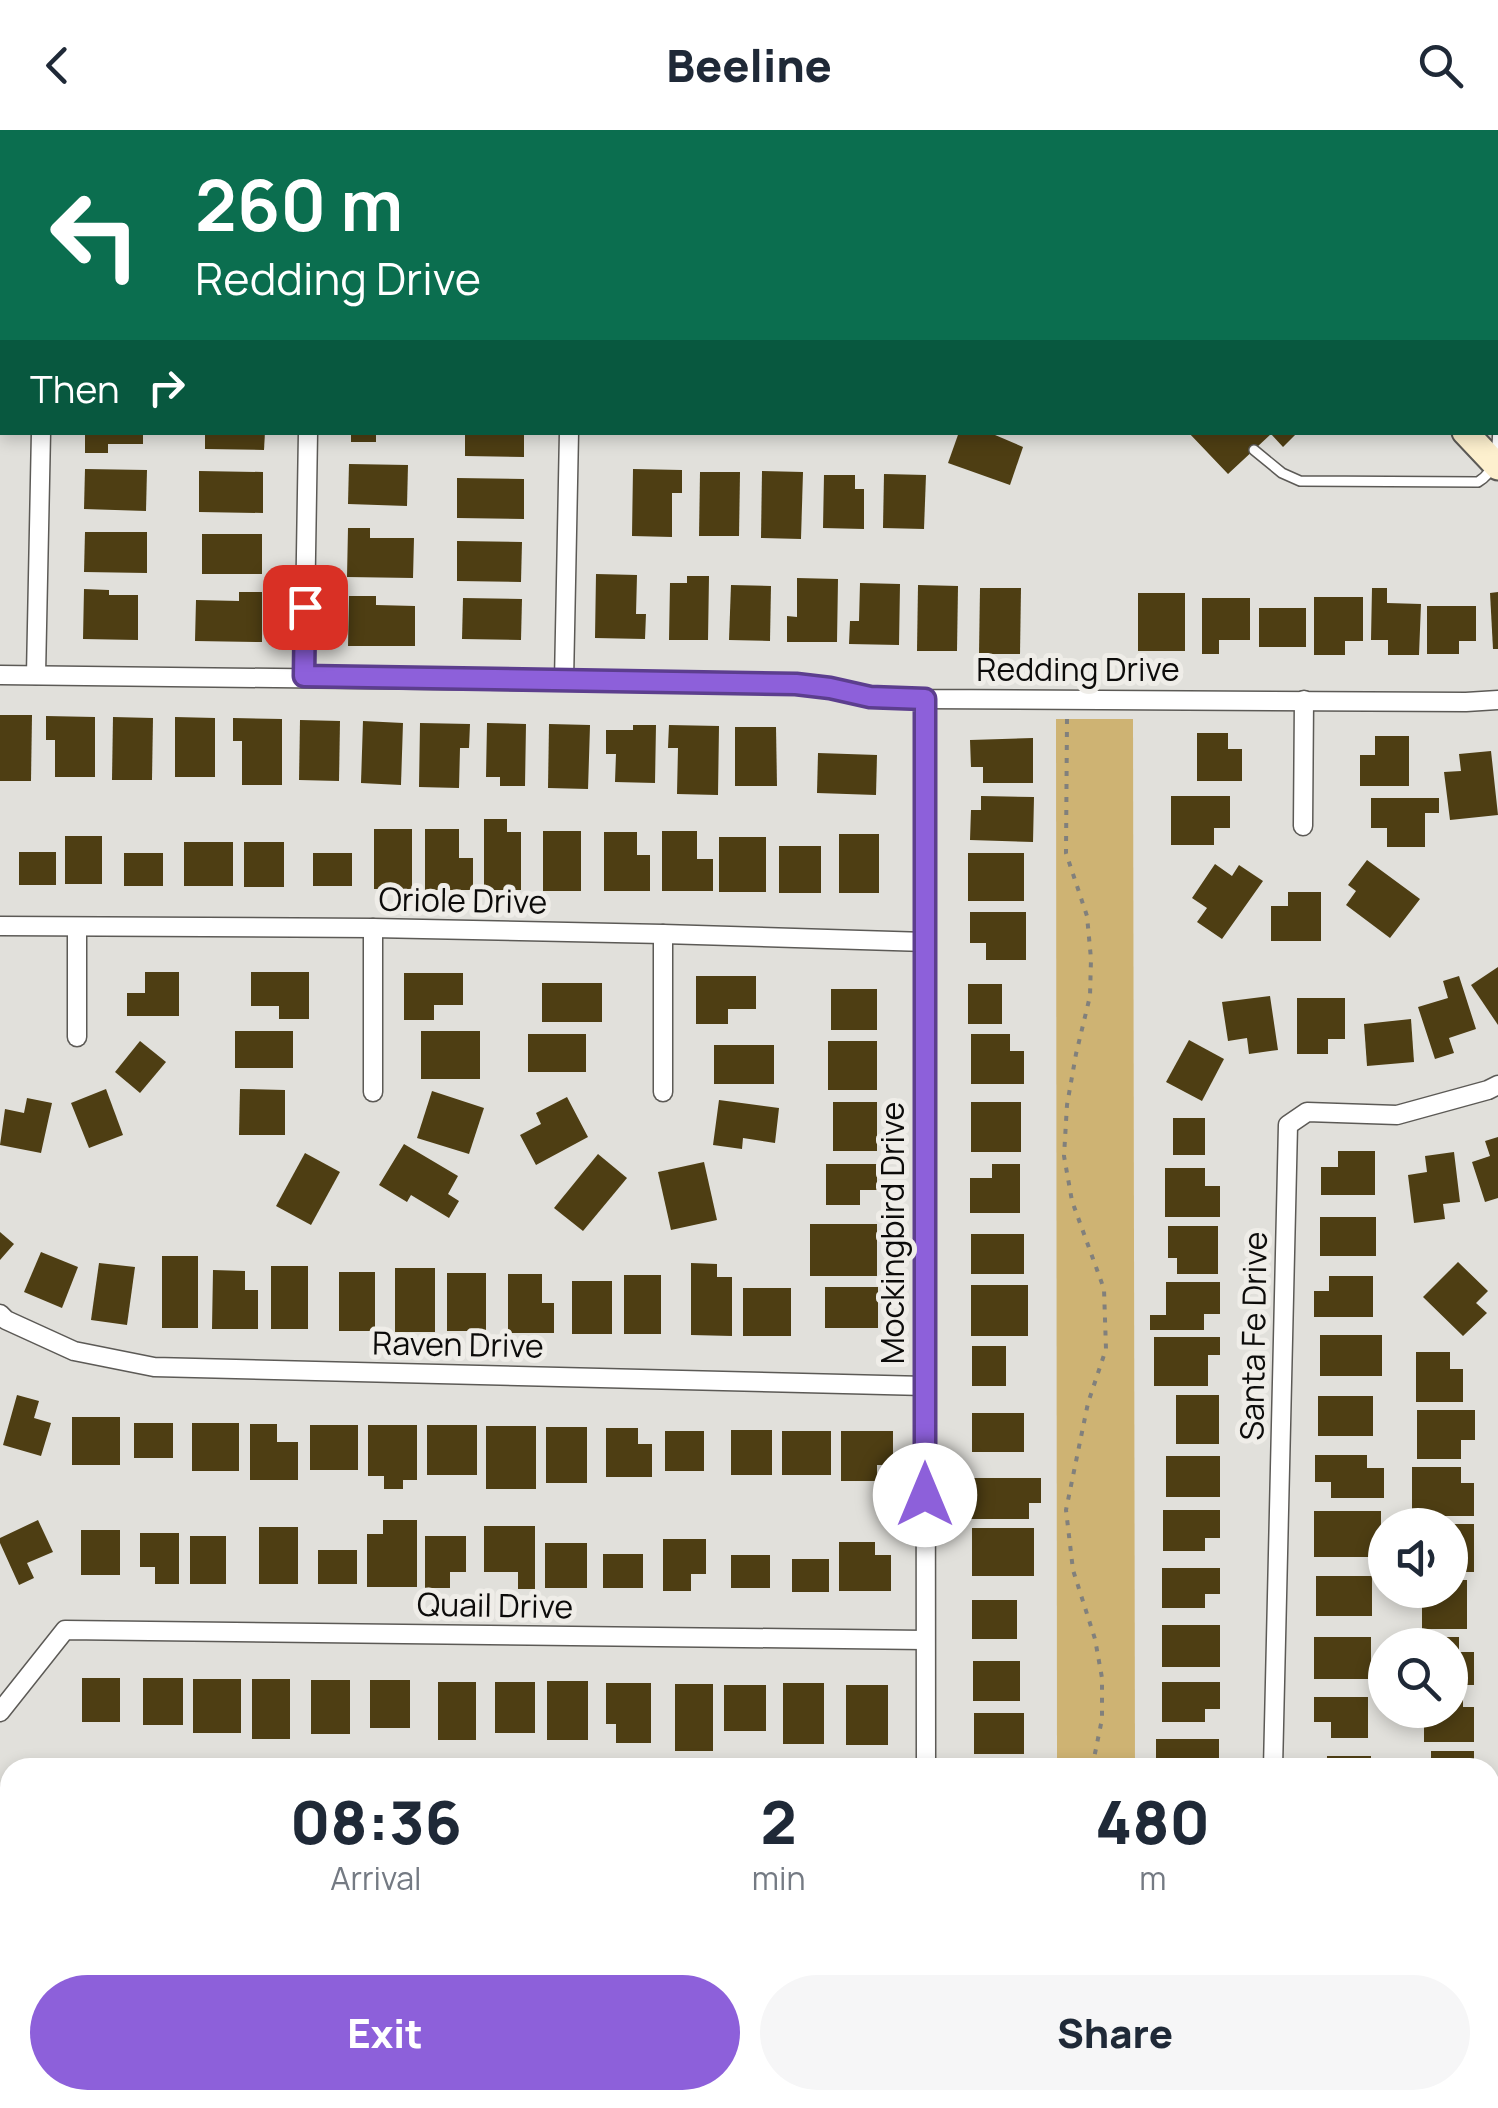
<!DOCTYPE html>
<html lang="en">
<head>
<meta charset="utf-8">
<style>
  body { margin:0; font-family:Manrope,sans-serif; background:#f6f6f7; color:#1f2937; height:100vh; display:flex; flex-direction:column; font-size:38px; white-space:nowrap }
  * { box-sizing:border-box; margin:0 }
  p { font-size:32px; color:#747a83 }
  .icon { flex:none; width:55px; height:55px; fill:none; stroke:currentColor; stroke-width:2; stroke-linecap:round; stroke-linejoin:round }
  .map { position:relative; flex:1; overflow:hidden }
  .sheet { position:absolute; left:0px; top:1628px; width:1500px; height:352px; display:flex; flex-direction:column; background:#fff; border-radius:30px 30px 0 0; box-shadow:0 5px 15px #0003 }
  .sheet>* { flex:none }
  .guide { position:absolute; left:0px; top:0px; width:1500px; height:305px; box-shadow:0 5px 15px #0003; background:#0b6e4f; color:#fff; overflow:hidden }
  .controls { position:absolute; left:1368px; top:1378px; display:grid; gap:20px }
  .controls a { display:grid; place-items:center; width:100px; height:100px; border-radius:50%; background:#fff; box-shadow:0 5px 15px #0003; font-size:50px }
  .pin { position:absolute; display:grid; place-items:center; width:85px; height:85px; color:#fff; margin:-42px; border-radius:20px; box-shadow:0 5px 15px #0006 }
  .me { position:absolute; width:110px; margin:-55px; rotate:0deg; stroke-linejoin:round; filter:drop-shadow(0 0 8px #0008) }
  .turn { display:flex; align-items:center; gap:35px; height:210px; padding:0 30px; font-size:45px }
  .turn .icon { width:130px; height:130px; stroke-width:2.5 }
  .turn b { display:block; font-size:70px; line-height:85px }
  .then { display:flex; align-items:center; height:95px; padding:0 30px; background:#0003; gap:20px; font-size:38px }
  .eta { display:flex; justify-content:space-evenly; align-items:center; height:170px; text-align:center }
  .eta b { font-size:60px; font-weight:800; line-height:70px }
  .primary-button { display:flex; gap:20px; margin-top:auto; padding:20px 30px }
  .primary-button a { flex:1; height:115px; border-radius:60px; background:#8d60da; color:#fff; font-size:40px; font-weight:800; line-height:115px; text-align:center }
  .primary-button a+a { background:#f6f6f7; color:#1f2937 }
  header { display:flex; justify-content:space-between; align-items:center; height:130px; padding:0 30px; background:#fff; font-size:45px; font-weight:800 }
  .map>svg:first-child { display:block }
</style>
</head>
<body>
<header><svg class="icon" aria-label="back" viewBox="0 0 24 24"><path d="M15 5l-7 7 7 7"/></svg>Beeline<svg class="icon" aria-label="search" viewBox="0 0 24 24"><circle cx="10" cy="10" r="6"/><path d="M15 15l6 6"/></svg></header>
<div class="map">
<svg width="1498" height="1978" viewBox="0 0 1498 1978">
  <rect width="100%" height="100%" fill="#e1e0db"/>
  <path fill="#dad5ca" d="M1498 1960V1978H1058V1970H1490V1961Z"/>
  <path fill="#ceb373" d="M1056 589H1133L1135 1637H1057Z"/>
  <g fill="#4e3e13">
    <path d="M85 302H143V314H108V323H85Z"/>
    <path d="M205 302H265L264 320 205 319Z"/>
    <rect x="351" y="302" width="25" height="10"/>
    <path d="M465 302H524V327L465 326Z"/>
    <path d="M959 302H988L1023 317 1010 355 948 333Z"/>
    <path d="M1188 302H1298L1283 317 1271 304 1228 344Z"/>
    <path d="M349 334 408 335 407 376 348 374Z"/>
    <path d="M85 339 147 340 146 381 84 379Z"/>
    <path d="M633 339 682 340V363H672V407L632 406Z"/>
    <path d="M199 341 263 342V383L199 382Z"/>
    <path d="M762 341 803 342 801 409 761 408Z"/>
    <path d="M700 342H740L739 406H699Z"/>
    <path d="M884 344 926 345 924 399 883 398Z"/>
    <path d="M824 345H855V359H864V399L823 398Z"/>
    <path d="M457 348 524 349V389L457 388Z"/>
    <path d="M348 398H370V408H414L413 448 347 447Z"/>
    <path d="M85 402H147V443L84 442Z"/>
    <rect x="202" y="404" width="60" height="40"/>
    <path d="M457 411 522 412 521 452 457 451Z"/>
    <path d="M596 444 637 445 636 484H646L645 509 595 508Z"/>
    <path d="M687 446H709L708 510H669L670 453H687Z"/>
    <path d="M797 448 838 449 837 512H787V486L797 487Z"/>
    <path d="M860 453 900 454 899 515 849 514 850 491H859Z"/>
    <path d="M731 455 771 456 770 511 729 510Z"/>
    <path d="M918 455 958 456 957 521H917Z"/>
    <path d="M980 458H1021L1020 524H979Z"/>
    <path d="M1372 458H1387V473L1421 474 1419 525H1388V510H1371Z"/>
    <path d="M84 459 109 460V465H138V510L83 509Z"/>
    <path d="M239 462H262V512L195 511 196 470 239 471Z"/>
    <path d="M1498 462V519H1493L1490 463Z"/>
    <rect x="1138" y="463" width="47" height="58"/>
    <path d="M349 466H376V475L415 476V516H348Z"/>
    <path d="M1314 467H1363V511H1345V525H1314Z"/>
    <path d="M463 468 522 469 521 510 462 509Z"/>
    <path d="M1202 468H1250V510H1219V524H1202Z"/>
    <path d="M1427 476H1476V511H1459V524H1427Z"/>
    <rect x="1259" y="478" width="47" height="39"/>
    <path d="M0 585H32L31 651H0Z"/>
    <path d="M46 586 95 587V647H55V610H46Z"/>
    <path d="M113 587 153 588 152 650H112Z"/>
    <path d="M175 587 215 588V647H175Z"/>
    <path d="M233 588 282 589V655H242V611H233Z"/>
    <path d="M300 590 340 591 339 651 299 650Z"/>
    <path d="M363 591 403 593 401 655 361 653Z"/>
    <path d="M420 593 470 594 469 618H460L459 658 419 657Z"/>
    <path d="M487 593 526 594 525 656H500V647H486Z"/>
    <path d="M549 594 590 595 588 659 548 658Z"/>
    <path d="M633 595H656L655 653 615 652 616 624H606V600H633Z"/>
    <path d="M669 595 719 596 718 665 677 664 678 618H668Z"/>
    <path d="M735 597H776L777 656H735Z"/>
    <path d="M1197 603H1228V619H1242V651H1197Z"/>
    <path d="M1375 606H1409V656H1360V625H1375Z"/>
    <path d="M1033 608V653H983V637H971L970 610Z"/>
    <path d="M1491 621 1498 685 1450 690 1444 642 1461 641 1459 624Z"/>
    <path d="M818 623 877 625 876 665 817 663Z"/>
    <path d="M981 666 1034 667 1033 712 970 710 971 680H981Z"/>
    <path d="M1171 666H1230V698H1214V715H1171Z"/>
    <path d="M1371 668H1439V683H1425V717H1387V698H1371Z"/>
    <path d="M484 689H507V702H521V760H484Z"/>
    <rect x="374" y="699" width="38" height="60"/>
    <path d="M425 699H459V728H473V760H425Z"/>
    <rect x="543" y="701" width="38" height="60"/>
    <path d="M662 701H697V729H713V761H662Z"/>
    <path d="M604 702H637V725H650V761H604Z"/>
    <rect x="839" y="704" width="40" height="59"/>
    <rect x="65" y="706" width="37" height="48"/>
    <rect x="719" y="707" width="47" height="55"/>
    <rect x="184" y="712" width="49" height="44"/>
    <rect x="244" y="712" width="40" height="45"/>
    <rect x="779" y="716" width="42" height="47"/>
    <rect x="19" y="722" width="37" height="33"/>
    <rect x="124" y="723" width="39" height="33"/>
    <rect x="313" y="723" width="39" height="33"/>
    <rect x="968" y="723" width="56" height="48"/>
    <path d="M1367 730 1420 769 1390 808 1346 775 1356 761 1348 755Z"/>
    <path d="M1215 734 1232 746 1239 735 1263 751 1222 809 1197 792 1207 778 1192 768Z"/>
    <path d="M1288 762H1321V811H1271V776H1288Z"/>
    <path d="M970 782H1026V830H986V813H970Z"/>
    <path d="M1498 837V895L1471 855Z"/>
    <path d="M145 842H179V886H127V863H145Z"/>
    <path d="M251 842H309V889H279V876H251Z"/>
    <path d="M404 843H463V875H434V890H404Z"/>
    <path d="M696 846H756V879H728V894H696Z"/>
    <path d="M1459 846 1476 899 1449 908 1454 923 1435 929 1418 877 1448 868 1443 851Z"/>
    <rect x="542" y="853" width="60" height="39"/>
    <rect x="968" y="854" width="34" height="40"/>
    <rect x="831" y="859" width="46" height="41"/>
    <path d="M1270 866 1278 920 1249 924 1247 908 1228 911 1222 872Z"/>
    <path d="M1297 868H1345V909H1328V924H1297Z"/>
    <path d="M1411 889 1414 932 1367 936 1364 894Z"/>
    <rect x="235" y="901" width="58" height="37"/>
    <rect x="421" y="901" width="59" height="48"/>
    <rect x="528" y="904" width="58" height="38"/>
    <path d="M971 904H1010V921H1024V954H971Z"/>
    <path d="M1189 910 1224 929 1202 971 1166 952Z"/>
    <path d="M140 911 166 932 140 963 115 942Z"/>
    <rect x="828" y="911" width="49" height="49"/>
    <rect x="714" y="915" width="60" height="39"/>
    <path d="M106 959 123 1005 89 1018 71 973Z"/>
    <path d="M240 959 285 960V1005H239Z"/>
    <path d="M432 961 484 978 469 1024 417 1008Z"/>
    <path d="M567 967 588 1007 536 1035 520 1005 541 994 536 983Z"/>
    <path d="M27 968 52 973 41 1023 0 1015 5 979 24 983Z"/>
    <path d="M719 970 779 978 775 1013 743 1008 742 1019 713 1015Z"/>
    <rect x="833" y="972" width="44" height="49"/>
    <rect x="971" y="972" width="50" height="50"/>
    <rect x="1173" y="988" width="32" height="37"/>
    <path d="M1498 1007V1068L1485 1072 1472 1032 1490 1026 1485 1011Z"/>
    <path d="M404 1014 458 1046 448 1064 459 1071 449 1088 411 1065 407 1072 379 1055Z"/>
    <path d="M1338 1021H1375V1065H1321V1037H1338Z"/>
    <path d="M1454 1022 1460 1072 1443 1074 1445 1089 1414 1093 1408 1045 1427 1042 1425 1026Z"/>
    <path d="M305 1023 340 1042 311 1095 276 1076Z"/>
    <path d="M598 1024 627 1048 583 1101 554 1078Z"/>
    <path d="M704 1032 717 1090 671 1100 658 1042Z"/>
    <path d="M826 1034H877V1060H860V1075H826Z"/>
    <path d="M992 1034H1020V1083H970V1048H992Z"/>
    <path d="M1165 1038H1205V1056H1220V1087H1165Z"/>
    <rect x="1320" y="1087" width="56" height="39"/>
    <rect x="810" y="1094" width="67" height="52"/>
    <path d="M1168 1096H1218V1144H1177V1128H1168Z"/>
    <path d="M0 1102 14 1114 0 1130Z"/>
    <rect x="971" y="1104" width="53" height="40"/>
    <path d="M41 1122 78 1137 62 1178 24 1162Z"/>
    <rect x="162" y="1126" width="36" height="72"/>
    <path d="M1458 1132 1488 1161 1476 1173 1487 1183 1463 1206 1423 1167Z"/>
    <path d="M99 1133 135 1137 127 1195 91 1190Z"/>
    <path d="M691 1133 717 1134V1147H732V1206L691 1205Z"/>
    <rect x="271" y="1136" width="37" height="63"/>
    <rect x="395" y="1138" width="40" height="64"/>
    <path d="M213 1140 245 1141V1160H258V1199H212Z"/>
    <rect x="339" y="1142" width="36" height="59"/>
    <rect x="447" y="1143" width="39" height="58"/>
    <path d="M508 1144H542V1173H554V1203H508Z"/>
    <rect x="624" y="1145" width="37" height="59"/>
    <path d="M1329 1146H1373V1187H1314V1161H1329Z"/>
    <rect x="572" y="1151" width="40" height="53"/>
    <path d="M1166 1152H1220V1184H1204V1200H1150V1185H1166Z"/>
    <rect x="971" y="1155" width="57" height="51"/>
    <rect x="825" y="1157" width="53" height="41"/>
    <rect x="743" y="1158" width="48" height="48"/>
    <rect x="1320" y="1205" width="62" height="41"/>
    <path d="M1154 1207H1220V1225H1208V1256H1154Z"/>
    <rect x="972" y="1216" width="34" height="40"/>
    <path d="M1416 1222H1450V1239H1463V1272H1416Z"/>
    <path d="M17 1265 39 1271 34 1288 51 1293 41 1326 3 1315Z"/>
    <rect x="1176" y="1265" width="43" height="49"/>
    <rect x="1318" y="1266" width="55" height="40"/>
    <path d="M1417 1280H1475V1310H1461V1329H1417Z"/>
    <rect x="972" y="1283" width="52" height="39"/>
    <rect x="72" y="1287" width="48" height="48"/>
    <rect x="134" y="1293" width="39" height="35"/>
    <rect x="192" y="1293" width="47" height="48"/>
    <path d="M250 1294H277V1312H298V1350H250Z"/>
    <rect x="310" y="1295" width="48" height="45"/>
    <path d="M368 1295H417V1350H403V1359H384V1346H368Z"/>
    <rect x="427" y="1295" width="50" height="50"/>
    <rect x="486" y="1296" width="50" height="63"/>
    <rect x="546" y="1297" width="41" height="56"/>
    <path d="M606 1298H638V1314H652V1347H606Z"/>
    <rect x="731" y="1300" width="41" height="45"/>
    <rect x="665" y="1301" width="39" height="40"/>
    <rect x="782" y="1301" width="49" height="44"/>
    <path d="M841 1301H893V1335H877V1351H841Z"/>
    <path d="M1315 1325H1367V1338H1384V1368H1331V1352H1315Z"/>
    <rect x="1166" y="1326" width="54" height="41"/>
    <path d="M1412 1337H1461V1353H1474V1386H1412Z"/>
    <path d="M971 1348H1041V1373H1029V1389H971Z"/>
    <path d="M1163 1380H1220V1408H1205V1421H1163Z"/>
    <rect x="1314" y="1381" width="67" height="46"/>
    <path d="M38 1390 53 1422 27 1433 34 1448 19 1455 0 1413V1408Z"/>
    <path d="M383 1390H417V1457H367V1404H383Z"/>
    <rect x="1450" y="1394" width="24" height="48"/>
    <path d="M484 1396H535V1459H518V1442H484Z"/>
    <rect x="259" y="1397" width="39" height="57"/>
    <rect x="972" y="1398" width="62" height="48"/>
    <rect x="81" y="1400" width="39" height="45"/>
    <path d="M140 1403H179V1454H155V1437H140Z"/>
    <rect x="190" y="1406" width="36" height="48"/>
    <path d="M425 1406H466V1442H450V1458H425Z"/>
    <path d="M663 1409H706V1444H691V1461H663Z"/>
    <path d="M839 1412H875V1425H891V1461H839Z"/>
    <rect x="545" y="1413" width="42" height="45"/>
    <rect x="318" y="1420" width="39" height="34"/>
    <rect x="603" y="1424" width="40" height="34"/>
    <rect x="731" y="1425" width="39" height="33"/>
    <rect x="792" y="1429" width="37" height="33"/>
    <path d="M1162 1438H1220V1464H1205V1478H1162Z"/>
    <rect x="1316" y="1446" width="56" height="40"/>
    <path d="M1450 1450H1467V1499H1422V1460H1450Z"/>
    <rect x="972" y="1470" width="45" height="39"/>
    <rect x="1162" y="1495" width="58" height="42"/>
    <rect x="1314" y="1507" width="57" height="42"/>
    <path d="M1415 1507H1459V1522H1474V1555H1450V1515H1415Z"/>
    <rect x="973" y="1531" width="47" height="40"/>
    <rect x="82" y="1548" width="38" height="44"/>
    <rect x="143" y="1548" width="40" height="47"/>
    <rect x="193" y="1549" width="48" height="54"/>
    <rect x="252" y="1549" width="38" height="60"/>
    <rect x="311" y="1550" width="39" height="54"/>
    <rect x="370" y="1550" width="40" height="48"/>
    <rect x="547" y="1551" width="41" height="59"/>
    <rect x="438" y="1552" width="38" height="58"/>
    <rect x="495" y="1552" width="40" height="51"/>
    <path d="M1162 1552H1220V1579H1205V1592H1162Z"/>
    <path d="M606 1553H651V1613H616V1594H606Z"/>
    <rect x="783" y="1553" width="41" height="61"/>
    <rect x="675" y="1554" width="38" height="67"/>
    <rect x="724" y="1555" width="42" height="46"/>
    <rect x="846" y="1555" width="42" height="60"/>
    <path d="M1450 1563H1463V1577H1474V1612H1424V1580H1450Z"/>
    <path d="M1314 1567H1368V1608H1331V1592H1314Z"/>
    <rect x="974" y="1583" width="50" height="41"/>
    <rect x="1156" y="1609" width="63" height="29"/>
    <rect x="1431" y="1621" width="43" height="17"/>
    <path d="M1327 1626H1371V1638H1314V1632H1327Z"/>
    <rect x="1490" y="1807" width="8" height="57"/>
    <rect x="200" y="1970" width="32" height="8"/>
    <rect x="539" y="1970" width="31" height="8"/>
    <rect x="585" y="1970" width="51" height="8"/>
    <rect x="657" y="1970" width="41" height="8"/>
    <rect x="863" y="1970" width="35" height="8"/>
    <rect x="83" y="1971" width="41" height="7"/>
    <rect x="336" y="1971" width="40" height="7"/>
    <rect x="390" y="1971" width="40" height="7"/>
    <rect x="467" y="1973" width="40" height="5"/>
  </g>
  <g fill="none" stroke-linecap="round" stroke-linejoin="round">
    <defs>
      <path id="service" d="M1254 320 1282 343 1300 351 1478 352C1498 340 1497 319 1498 295"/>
      <g id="minor">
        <path d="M917 0 918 2"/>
        <path d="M1470 0 1473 2"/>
        <path d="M63 2 74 0"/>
        <path d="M313 2V0"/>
        <path d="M576 2V0"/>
        <path d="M1498 25V26"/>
        <path d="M0 545 797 554 830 558 870 567 925 569 1466 572 1498 570"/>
        <path d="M36 545 41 302"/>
        <path d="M304 546 308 302"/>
        <path d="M564 551 569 302"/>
        <path d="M925 569 926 1638"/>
        <path d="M1303 696 1304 570"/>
        <path d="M0 796 373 798 663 804 926 812"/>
        <path d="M373 798V962"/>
        <path d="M663 804V962"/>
        <path d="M77 907V798"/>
        <path d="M0 1184 6 1190 74 1221 154 1237 925 1256"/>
        <path d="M0 1582 65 1500 925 1510"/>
        <path d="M1273 1638 1288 995 1307 982 1397 985 1488 960 1498 955"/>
        <path d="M0 1731 10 1735"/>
        <path d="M1490 1759 1498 1758"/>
        <path d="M163 1978V1970"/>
      </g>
      <g id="tertiary">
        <path d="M0 1886 10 1889"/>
        <path d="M1490 1926 1498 1925"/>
        <path d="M931 1970V1978"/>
      </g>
      <g id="secondary">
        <path d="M1173 0 1175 2"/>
        <path d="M1259 0 1262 2"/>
        <path d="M1498 249V250"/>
        <path d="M1465 302 1498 337"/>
      </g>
    </defs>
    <use href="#service" stroke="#5c5a56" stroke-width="12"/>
    <use href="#minor" stroke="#5c5a56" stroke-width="21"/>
    <use href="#tertiary" stroke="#5c5a56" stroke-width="26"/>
    <use href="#secondary" stroke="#5c5a56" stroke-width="29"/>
    <path stroke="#81807c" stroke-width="4" stroke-dasharray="5 8" stroke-linecap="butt" d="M1067 589 1066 723 1087 786 1091 829 1090 866 1076 924 1067 975 1064 1026 1072 1071 1104 1159 1106 1219 1088 1273 1066 1380 1073 1440 1095 1509 1102 1548V1589L1092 1638"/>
    <use href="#service" stroke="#fff" stroke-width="9"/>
    <use href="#minor" stroke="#fff" stroke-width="18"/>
    <use href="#tertiary" stroke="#fff" stroke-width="22"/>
    <use href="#secondary" stroke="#fdf0ce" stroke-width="25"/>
  </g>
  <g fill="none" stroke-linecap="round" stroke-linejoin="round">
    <defs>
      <path id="route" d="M305 477 304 546 796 554 830 558 870 567 925 569V1365"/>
    </defs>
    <use href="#route" stroke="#5c3e8e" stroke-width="25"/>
    <use href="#route" stroke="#8d60da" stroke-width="18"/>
  </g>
  <g text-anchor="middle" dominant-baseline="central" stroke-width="10" stroke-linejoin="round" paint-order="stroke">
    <g font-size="32" fill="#0c0b0a" stroke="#efede8">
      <text x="1078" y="539">Redding Drive</text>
      <text transform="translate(463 770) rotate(1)">Oriole Drive</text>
      <text transform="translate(892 1103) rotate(-90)">Mockingbird Drive</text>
      <text transform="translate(1253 1206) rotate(-89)">Santa Fe Drive</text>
      <text transform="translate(458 1214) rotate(1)">Raven Drive</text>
      <text transform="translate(495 1475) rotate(1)">Quail Drive</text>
    </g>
  </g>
</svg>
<div class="controls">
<a><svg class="icon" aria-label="sound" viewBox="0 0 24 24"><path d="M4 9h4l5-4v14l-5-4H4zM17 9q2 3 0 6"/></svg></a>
<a><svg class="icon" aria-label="search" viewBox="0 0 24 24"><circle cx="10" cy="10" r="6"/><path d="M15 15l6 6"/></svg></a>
</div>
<div class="pin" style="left:305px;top:477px;background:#d93025"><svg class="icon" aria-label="arrive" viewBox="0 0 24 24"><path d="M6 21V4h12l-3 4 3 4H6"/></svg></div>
<svg class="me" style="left:925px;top:1365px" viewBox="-20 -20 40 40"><circle r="19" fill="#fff"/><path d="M0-13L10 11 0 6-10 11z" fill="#8d60da"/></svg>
<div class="guide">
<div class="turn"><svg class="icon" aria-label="left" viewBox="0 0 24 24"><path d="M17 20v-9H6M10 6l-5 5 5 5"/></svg><div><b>260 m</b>Redding Drive</div></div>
<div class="then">Then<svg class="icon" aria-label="right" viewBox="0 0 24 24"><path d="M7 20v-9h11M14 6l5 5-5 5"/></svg></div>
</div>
<section class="sheet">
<div class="eta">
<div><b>08:36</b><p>Arrival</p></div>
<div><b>2</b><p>min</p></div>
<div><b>480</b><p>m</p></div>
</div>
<div class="primary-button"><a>Exit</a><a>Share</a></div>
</section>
</div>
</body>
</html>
